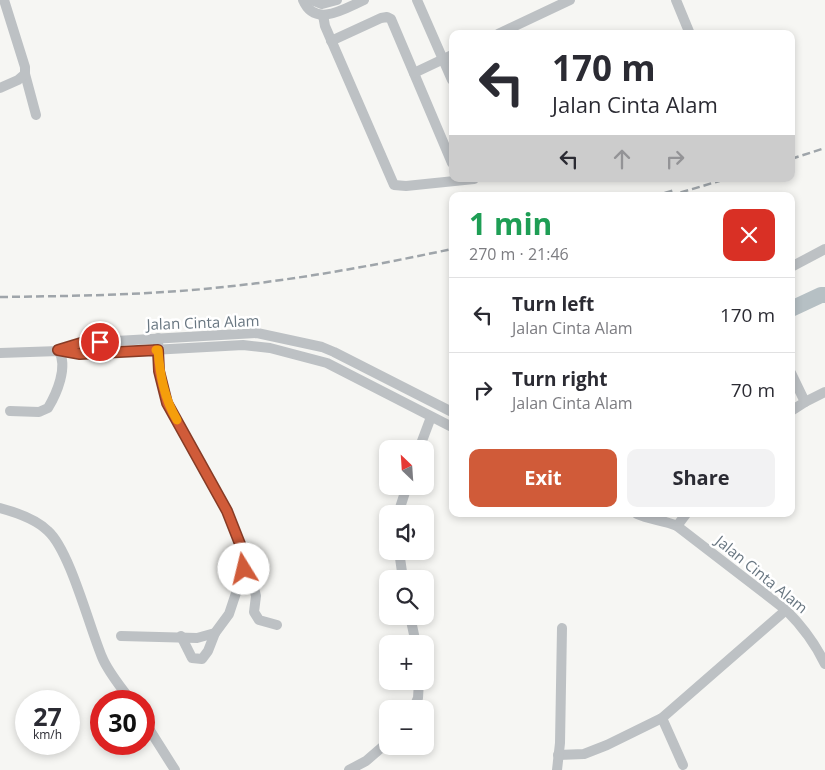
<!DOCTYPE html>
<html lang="en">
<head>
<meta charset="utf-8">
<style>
  body { margin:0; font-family:"Open Sans",sans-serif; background:#f2f2f3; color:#2b2b33; height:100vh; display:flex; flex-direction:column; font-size:19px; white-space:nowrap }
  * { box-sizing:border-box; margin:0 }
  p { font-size:16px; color:#7c7c81 }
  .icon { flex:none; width:28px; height:28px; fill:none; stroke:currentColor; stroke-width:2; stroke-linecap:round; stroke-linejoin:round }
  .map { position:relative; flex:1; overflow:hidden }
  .sheet { position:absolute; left:449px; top:192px; width:346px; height:325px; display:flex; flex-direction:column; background:#fff; border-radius:10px; box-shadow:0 2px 8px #0003 }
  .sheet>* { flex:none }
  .top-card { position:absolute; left:449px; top:30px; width:346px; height:152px; border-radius:10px; box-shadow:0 2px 8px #0003; background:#fff; color:#2b2b33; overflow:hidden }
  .needle { width:32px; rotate:335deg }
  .buttons { position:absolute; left:379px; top:440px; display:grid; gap:10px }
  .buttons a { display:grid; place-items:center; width:55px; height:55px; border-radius:10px; background:#fff; box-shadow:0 2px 8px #0003; font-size:25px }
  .speed { position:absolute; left:15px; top:690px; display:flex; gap:10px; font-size:25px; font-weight:700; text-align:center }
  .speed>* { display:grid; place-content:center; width:65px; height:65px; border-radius:50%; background:#fff; box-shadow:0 2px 8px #0003; line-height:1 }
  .speed small { font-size:12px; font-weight:400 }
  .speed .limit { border:8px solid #d22; background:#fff; color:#111 }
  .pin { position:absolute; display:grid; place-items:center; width:42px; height:42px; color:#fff; margin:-21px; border:2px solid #fff; border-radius:50%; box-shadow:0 1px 5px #0007 }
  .me { position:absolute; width:55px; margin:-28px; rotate:351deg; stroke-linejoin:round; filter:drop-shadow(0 0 4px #0008) }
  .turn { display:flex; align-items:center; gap:18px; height:105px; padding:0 20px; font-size:22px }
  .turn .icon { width:65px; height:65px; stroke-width:2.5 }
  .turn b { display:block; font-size:35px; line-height:42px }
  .lanes { display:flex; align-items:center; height:48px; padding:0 20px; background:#0003; justify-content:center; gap:25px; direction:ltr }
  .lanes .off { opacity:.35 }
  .round { display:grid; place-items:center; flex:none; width:52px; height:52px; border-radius:10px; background:#f2f2f3 }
  .overview { display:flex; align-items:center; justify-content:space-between; height:85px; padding:0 20px }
  h1 { font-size:30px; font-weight:700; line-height:38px; color:#1e9e55 }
  .cta { display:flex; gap:10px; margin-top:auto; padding:10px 20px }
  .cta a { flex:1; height:58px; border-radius:10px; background:#d05b39; color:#fff; font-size:20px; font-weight:700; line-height:58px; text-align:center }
  .cta a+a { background:#f2f2f3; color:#2b2b33 }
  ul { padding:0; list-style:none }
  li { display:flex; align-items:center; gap:15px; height:75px; padding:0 20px; border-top:1px solid #e1e1e2 }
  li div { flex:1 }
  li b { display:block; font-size:19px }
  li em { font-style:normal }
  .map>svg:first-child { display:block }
</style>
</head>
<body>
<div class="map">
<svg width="825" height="770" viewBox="0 0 825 770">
  <rect width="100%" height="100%" fill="#f6f6f3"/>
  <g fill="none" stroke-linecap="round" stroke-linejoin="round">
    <path stroke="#b6c0c4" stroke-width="16" d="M791 309 821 295H825"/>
    <g stroke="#bdc1c4" stroke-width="10">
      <path d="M4 0 25 67V74L36 115"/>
      <path d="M303 0C315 28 344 9 364 0"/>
      <path d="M312 0 322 4 337 0"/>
      <path d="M417 0 452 80"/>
      <path d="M676 0 690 34"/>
      <path d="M323 15 325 26 394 185 406 186 474 179"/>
      <path d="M498 34 570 0"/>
      <path d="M331 41 381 18 387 17 391 19 452 163"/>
      <path d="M414 73 452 55"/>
      <path d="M0 88 18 80 25 74"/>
      <path d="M791 267 825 249"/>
      <path d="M59 350 81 343 257 333 322 347 334 352 452 412"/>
      <path d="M0 353 59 351 79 354 243 345 270 348 327 363 452 427"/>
      <path d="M791 373 805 402 791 411"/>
      <path d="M805 402 825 392"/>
      <path d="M10 411 39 412 48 408C57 393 68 367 59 351"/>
      <path d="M419 449 431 417"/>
      <path d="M0 508C15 512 37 520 48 531 70 551 89 626 102 657 108 672 121 687 131 701"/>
      <path d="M398 514 407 486"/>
      <path d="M637 514C650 520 664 520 677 526L786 610C802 626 815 643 825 664"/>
      <path d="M677 526 686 514"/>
      <path d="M399 551 403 579"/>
      <path d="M244 569 248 582 254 588 256 596 254 612 259 620 277 625"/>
      <path d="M410 616 416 644"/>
      <path d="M121 636 197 638 215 633 229 614 244 569 240 544 227 511 167 403 159 371 158 338"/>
      <path d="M181 636 192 658 202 659 208 651 215 633"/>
      <path d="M413 709 418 698 419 681"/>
      <path d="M662 718 683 765"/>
      <path d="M144 721 175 770"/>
      <path d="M558 755 584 754 607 745 662 718 786 610"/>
      <path d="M349 770 366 761 388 742"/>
      <path d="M557 770 560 743 562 628"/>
    </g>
    <g stroke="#9fa5aa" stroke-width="2.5" stroke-dasharray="8 4" stroke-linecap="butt">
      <path d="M791 159 825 148"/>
      <path d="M653 196 675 190"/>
      <path d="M669 196 726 179"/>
      <path d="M0 297C75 296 150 295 224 287 301 279 377 265 452 249"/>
    </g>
  </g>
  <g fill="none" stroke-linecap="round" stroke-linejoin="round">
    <defs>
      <path id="route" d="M100 342 81 343 58 350 80 354 158 350 159 371 167 403 227 511 240 544 244 569"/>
    </defs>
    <use href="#route" stroke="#873b25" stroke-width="12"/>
    <use href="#route" stroke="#d05b39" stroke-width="9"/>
    <path stroke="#f59e0b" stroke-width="9" d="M156 350H158C160 375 164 398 177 420"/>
  </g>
  <g text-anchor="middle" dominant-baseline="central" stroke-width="5" stroke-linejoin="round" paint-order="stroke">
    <g font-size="15" fill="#687681" stroke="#fff">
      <text transform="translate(203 322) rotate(-2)">Jalan Cinta Alam</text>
      <text transform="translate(762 574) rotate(39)">Jalan Cinta Alam</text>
    </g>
  </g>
</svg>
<div class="buttons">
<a><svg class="needle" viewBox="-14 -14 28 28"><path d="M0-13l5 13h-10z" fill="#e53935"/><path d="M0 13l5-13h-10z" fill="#7c7c81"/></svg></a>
<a><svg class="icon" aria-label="sound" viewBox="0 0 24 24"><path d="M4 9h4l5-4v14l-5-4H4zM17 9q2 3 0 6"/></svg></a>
<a><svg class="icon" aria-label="search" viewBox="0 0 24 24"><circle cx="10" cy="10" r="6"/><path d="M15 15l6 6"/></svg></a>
<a>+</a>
<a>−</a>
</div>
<div class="speed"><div>27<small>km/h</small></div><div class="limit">30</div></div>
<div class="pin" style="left:100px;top:342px;background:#d93025"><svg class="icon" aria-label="arrive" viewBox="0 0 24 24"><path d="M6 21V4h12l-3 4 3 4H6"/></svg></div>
<svg class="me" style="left:244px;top:569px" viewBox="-20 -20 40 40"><circle r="19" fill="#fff"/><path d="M0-13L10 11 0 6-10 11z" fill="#d05b39"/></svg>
<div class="top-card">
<div class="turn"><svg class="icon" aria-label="left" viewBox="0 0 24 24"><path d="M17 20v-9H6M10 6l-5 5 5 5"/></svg><div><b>170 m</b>Jalan Cinta Alam</div></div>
<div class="lanes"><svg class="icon" aria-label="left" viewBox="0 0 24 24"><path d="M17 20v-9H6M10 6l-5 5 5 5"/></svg><svg class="icon off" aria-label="ahead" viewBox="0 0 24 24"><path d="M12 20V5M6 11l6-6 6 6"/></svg><svg class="icon off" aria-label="right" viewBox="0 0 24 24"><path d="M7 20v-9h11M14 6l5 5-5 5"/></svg></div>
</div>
<section class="sheet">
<div class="overview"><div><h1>1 min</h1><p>270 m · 21:46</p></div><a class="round" style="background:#d93025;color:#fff"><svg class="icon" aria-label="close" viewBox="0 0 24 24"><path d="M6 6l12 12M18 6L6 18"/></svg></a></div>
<ul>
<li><svg class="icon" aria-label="left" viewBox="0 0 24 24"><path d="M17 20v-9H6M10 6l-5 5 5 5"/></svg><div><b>Turn left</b><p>Jalan Cinta Alam</p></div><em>170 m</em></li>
<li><svg class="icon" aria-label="right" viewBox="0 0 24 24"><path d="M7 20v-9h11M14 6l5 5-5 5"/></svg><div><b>Turn right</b><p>Jalan Cinta Alam</p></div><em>70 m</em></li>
</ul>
<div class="cta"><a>Exit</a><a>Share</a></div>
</section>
</div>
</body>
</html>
